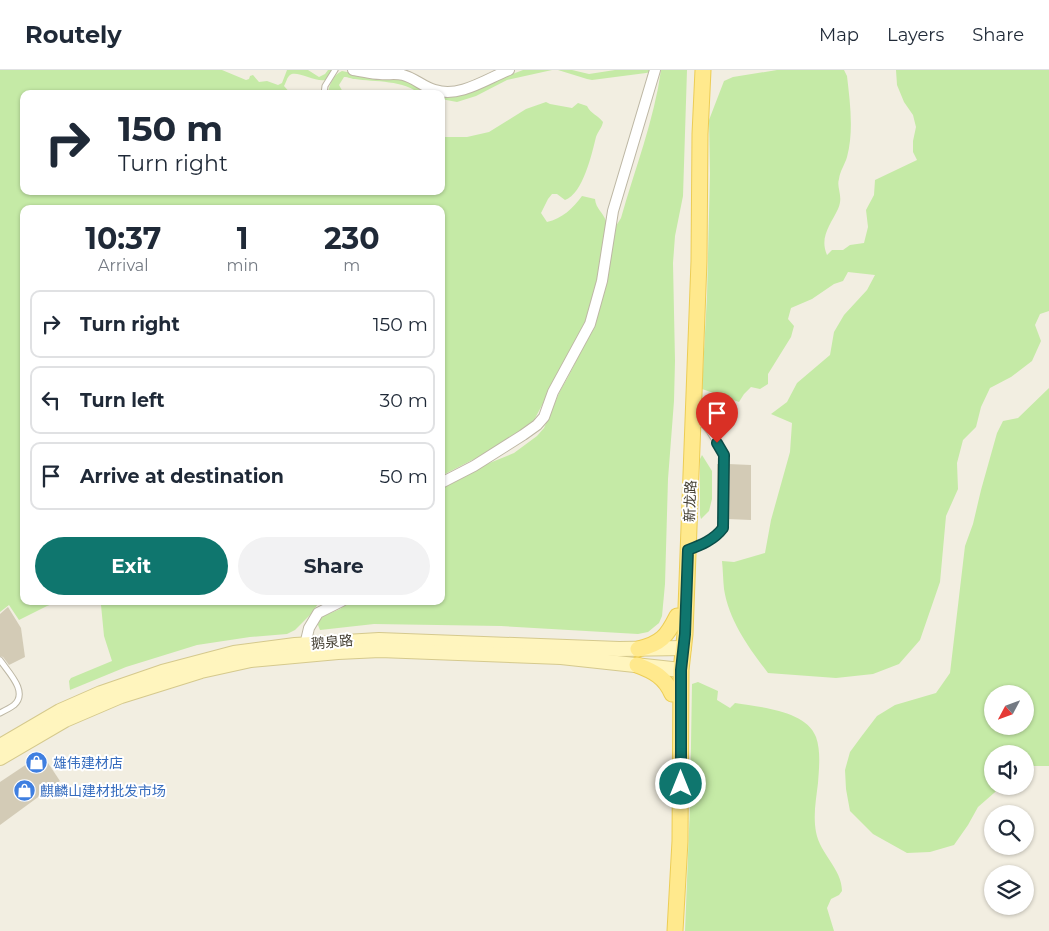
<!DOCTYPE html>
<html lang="en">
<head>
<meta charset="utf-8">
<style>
  body { margin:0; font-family:Montserrat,"Noto Sans SC",sans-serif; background:#f2f2f3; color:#1f2937; height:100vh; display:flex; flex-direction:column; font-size:19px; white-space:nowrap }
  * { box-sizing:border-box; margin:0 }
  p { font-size:16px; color:#747a83 }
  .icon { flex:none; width:28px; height:28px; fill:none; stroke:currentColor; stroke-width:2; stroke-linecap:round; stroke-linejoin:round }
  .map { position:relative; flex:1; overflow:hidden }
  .side { position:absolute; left:20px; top:135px; width:425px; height:400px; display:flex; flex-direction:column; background:#fff; border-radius:10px; box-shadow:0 1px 4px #0004 }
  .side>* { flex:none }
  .hud { position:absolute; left:20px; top:20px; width:425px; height:105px; border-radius:10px; box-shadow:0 1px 4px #0004; background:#fff; color:#1f2937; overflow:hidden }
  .needle { width:32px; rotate:229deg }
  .controls { position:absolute; left:984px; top:615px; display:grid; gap:10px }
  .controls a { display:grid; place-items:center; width:50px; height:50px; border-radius:50%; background:#fff; box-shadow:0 1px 4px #0004; font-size:25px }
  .pin { position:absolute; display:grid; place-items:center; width:42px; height:42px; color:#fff; margin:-51px -21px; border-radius:50% 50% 50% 0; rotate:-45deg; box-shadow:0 0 5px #0007 }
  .pin .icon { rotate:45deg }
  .me { position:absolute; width:55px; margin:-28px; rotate:0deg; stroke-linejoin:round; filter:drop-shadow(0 0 4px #0008) }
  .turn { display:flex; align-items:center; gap:18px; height:105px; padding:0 15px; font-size:22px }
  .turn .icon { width:65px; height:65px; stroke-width:2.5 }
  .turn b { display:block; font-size:35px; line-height:42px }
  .eta { display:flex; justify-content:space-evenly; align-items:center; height:85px; text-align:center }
  .eta b { font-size:30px; font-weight:700; line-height:35px }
  .cta { display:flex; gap:10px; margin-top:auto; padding:10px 15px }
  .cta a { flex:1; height:58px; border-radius:30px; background:#0f766e; color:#fff; font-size:20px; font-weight:700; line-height:58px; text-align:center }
  .cta a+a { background:#f2f2f3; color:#1f2937 }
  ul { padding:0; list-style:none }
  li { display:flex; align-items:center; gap:15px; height:68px; margin:0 10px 8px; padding:0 5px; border:2px solid #e0e1e3; border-radius:10px }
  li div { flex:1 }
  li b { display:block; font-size:19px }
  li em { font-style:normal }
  header { display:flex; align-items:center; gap:30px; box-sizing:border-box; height:70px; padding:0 25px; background:#fff; border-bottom:1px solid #e0e1e3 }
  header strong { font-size:24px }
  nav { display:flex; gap:28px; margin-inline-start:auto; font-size:18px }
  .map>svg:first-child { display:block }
</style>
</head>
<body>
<header>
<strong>Routely</strong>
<nav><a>Map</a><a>Layers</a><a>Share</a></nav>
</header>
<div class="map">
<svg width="1049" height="861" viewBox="0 0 1049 861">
  <rect width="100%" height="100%" fill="#f2eee1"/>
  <g fill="#c5eaa6" fill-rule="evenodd">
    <path d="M0 0H222L246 10 249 9 250 6 253 5 259 12 267 11 278 15 282 13 287 0H308L319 7 325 4 328 0H332L325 10C315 12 296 0 290 5 287 7 286 13 284 16L291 24H24V121H441V67H467L489 62 526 39 546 32 550 34 572 38 578 33 587 36C591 44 598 45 603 52 602 58 598 61 596 67 592 83 583 124 565 130L557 124H552L548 129 541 143 547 152C562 149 573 138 582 126L595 129C596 139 603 142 606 151L598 212 588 248 532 354 488 382 441 406V139H24V531H60L47 536 19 550 9 535 0 542Z"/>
    <path d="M523 0H552L507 10 476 26 457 32 441 29V26L469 23 489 13Z"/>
    <path d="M558 0H572L589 4 615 0H652L651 2 646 3 592 10 587 9Z"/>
    <path d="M661 0H687L683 126 675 166 673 193 675 291 674 331 668 409 665 514 662 546 659 553 648 562 638 564 501 556 374 554 320 560 318 555 319 548 340 539 350 531H441V418L458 407 487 394 514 383 537 366 544 358 560 321 568 307 595 253 607 213 616 156 621 148C635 98 654 51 661 0Z"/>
    <path d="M777 0H844L847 6C850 32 854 61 847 87 845 94 840 101 839 109 836 118 844 126 838 139 831 154 819 167 827 185L832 180H843L850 175 864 173 868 157 866 140 874 125 875 110 917 90 913 82V71L916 57 913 45 904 32 897 15 896 0H1049V241L1040 244 1035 255 1041 271 1032 291 1011 307 990 318 981 337 976 357 963 370 957 393 958 419 946 446 940 512 920 570 899 594 873 604 836 608 768 603C749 578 729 551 724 519 723 510 723 500 722 491L734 492 765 483 771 450 790 382 792 353 771 344 787 332 797 313 830 285 834 262 844 245 867 220 875 205 848 202 843 211 834 214 812 229 791 238 788 249 794 256 791 267 768 304V314L760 319 751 317 744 324 739 332 702 319 707 226 710 104 709 50 724 11 733 7Z"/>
    <path d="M342 1 362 5 401 8 430 24H419C406 10 374 12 355 9 351 9 349 7 344 7L339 15 344 24H328C329 15 333 5 342 1Z"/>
    <path d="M1049 318V696H1031L1025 700V684H992V716H1002L978 737 968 755 954 775 930 782 907 783 873 764 850 741 846 719 845 700 850 682 861 667 877 646 895 635 936 623 950 603 965 476 973 454 981 420 997 363 1003 351 1018 348ZM992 624H1025V656H992Z"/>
    <path d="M702 385 712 401V429L709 441 701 449 700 445V389Z"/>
    <path d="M105 531H320L311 544 295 560 287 564 250 567 197 575 126 597 70 620 69 611 71 608 112 591 104 566 101 535Z"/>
    <path d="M698 612 718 621 717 630 730 638 735 633C759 637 806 640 816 667 821 681 819 699 818 713 816 730 813 745 816 762 820 784 842 799 842 821L839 825 831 829 827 838 834 861H685L690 735 692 614Z"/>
  </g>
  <g fill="#d3cbb6">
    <path d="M717 394H720L719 449H717Z"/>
    <path d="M728 394 751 395V450L728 449Z"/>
    <path d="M8 537 21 558 25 587 9 595 3 587 0 586V544Z"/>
    <path d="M42 684 60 711 0 755V712Z"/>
  </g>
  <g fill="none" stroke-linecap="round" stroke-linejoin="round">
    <defs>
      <g id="lane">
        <path d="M324 24 325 16 335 0"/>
        <path d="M690 479C703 474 715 469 723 458L724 385 709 361 704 355 694 351"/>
        <path d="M0 590C8 602 29 622 14 635 10 638 4 641 0 643"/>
      </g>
      <g id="street">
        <path d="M353 0C362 1 371 4 380 4 388 5 395 3 403 5 415 8 423 17 435 20 460 28 486 9 509 0"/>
        <path d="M441 413 474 396 523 365 537 355 544 347 553 322 590 254 602 211 613 141 655 0"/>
        <path d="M305 575 309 558 318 543 342 531"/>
      </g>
      <g id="secondary">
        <path d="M0 676 60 641 101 623 162 602 234 583 295 575 379 570 619 579 684 578"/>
        <path d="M0 688 65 650 121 626 201 601 251 590 338 582 380 580 561 587 681 600"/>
      </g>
      <g id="primary">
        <path d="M638 579C661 574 667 566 677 546"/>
        <path d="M637 595C653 601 665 607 672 624"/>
        <path d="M675 861 680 771 681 600 685 564 699 191 700 64 703 0"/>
      </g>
    </defs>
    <use href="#lane" stroke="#bdb7a4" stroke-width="7"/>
    <use href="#street" stroke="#bdb7a4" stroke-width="12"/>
    <use href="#secondary" stroke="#d5c98d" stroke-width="16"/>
    <use href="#primary" stroke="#eccd55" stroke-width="17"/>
    <use href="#lane" stroke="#fff" stroke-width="5"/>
    <use href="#street" stroke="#fff" stroke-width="10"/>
    <use href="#secondary" stroke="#fff5be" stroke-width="14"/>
    <use href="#primary" stroke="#ffe98d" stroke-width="15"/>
  </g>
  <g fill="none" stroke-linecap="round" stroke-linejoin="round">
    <defs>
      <path id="route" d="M681 714V600L685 564 688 480C701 475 714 470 723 458L724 385 717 373"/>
    </defs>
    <use href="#route" stroke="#0a4d48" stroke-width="12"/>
    <use href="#route" stroke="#0f766e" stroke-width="9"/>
  </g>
  <defs>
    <symbol id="shop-disc" viewBox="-11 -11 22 22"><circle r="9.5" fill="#3f7fe0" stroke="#fff"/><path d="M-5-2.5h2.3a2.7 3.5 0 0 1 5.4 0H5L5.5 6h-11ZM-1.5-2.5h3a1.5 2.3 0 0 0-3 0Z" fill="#fff"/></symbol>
  </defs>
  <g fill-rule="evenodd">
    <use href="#shop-disc" x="24" y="680" width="25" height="25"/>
    <use href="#shop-disc" x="12" y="708" width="25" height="25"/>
  </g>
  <g text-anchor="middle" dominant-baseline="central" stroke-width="4" stroke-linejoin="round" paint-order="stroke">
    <g font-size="14" fill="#433e32" stroke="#fff">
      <text transform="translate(690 431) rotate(-88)">新龙路</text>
      <text transform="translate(332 572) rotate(-5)">鹅泉路</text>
    </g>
    <g font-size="14" fill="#366cbe" stroke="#fff" text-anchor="start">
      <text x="53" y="693">雄伟建材店</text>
      <text x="40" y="721">麒麟山建材批发市场</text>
    </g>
  </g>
</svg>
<div class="controls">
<a><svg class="needle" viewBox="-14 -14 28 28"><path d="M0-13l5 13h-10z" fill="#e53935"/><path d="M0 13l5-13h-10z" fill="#747a83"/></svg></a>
<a><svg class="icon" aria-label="sound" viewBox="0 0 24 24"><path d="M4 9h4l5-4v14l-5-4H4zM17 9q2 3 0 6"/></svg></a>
<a><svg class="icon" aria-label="search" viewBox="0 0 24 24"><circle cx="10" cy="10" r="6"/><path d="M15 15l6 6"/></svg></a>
<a><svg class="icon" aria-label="layers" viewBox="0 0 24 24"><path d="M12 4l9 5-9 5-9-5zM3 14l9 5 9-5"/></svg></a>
</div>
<div class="pin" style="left:717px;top:373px;background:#d93025"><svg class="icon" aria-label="arrive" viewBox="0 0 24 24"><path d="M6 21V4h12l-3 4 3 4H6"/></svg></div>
<svg class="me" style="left:681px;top:714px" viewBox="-20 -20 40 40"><circle r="17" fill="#0f766e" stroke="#fff" stroke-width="3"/><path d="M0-11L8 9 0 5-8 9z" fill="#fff"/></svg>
<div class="hud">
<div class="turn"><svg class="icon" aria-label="right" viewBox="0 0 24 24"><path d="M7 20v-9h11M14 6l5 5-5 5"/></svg><div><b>150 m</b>Turn right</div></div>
</div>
<section class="side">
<div class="eta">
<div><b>10:37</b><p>Arrival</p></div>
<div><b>1</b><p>min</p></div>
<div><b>230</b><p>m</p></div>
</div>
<ul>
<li><svg class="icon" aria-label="right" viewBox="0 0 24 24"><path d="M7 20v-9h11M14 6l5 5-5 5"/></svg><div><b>Turn right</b></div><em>150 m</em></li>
<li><svg class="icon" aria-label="left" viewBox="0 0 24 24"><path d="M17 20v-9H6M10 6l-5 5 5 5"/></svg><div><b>Turn left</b></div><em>30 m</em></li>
<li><svg class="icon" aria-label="arrive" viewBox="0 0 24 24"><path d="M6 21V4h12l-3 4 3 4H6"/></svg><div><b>Arrive at destination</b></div><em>50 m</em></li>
</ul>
<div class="cta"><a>Exit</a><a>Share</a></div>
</section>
</div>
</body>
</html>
